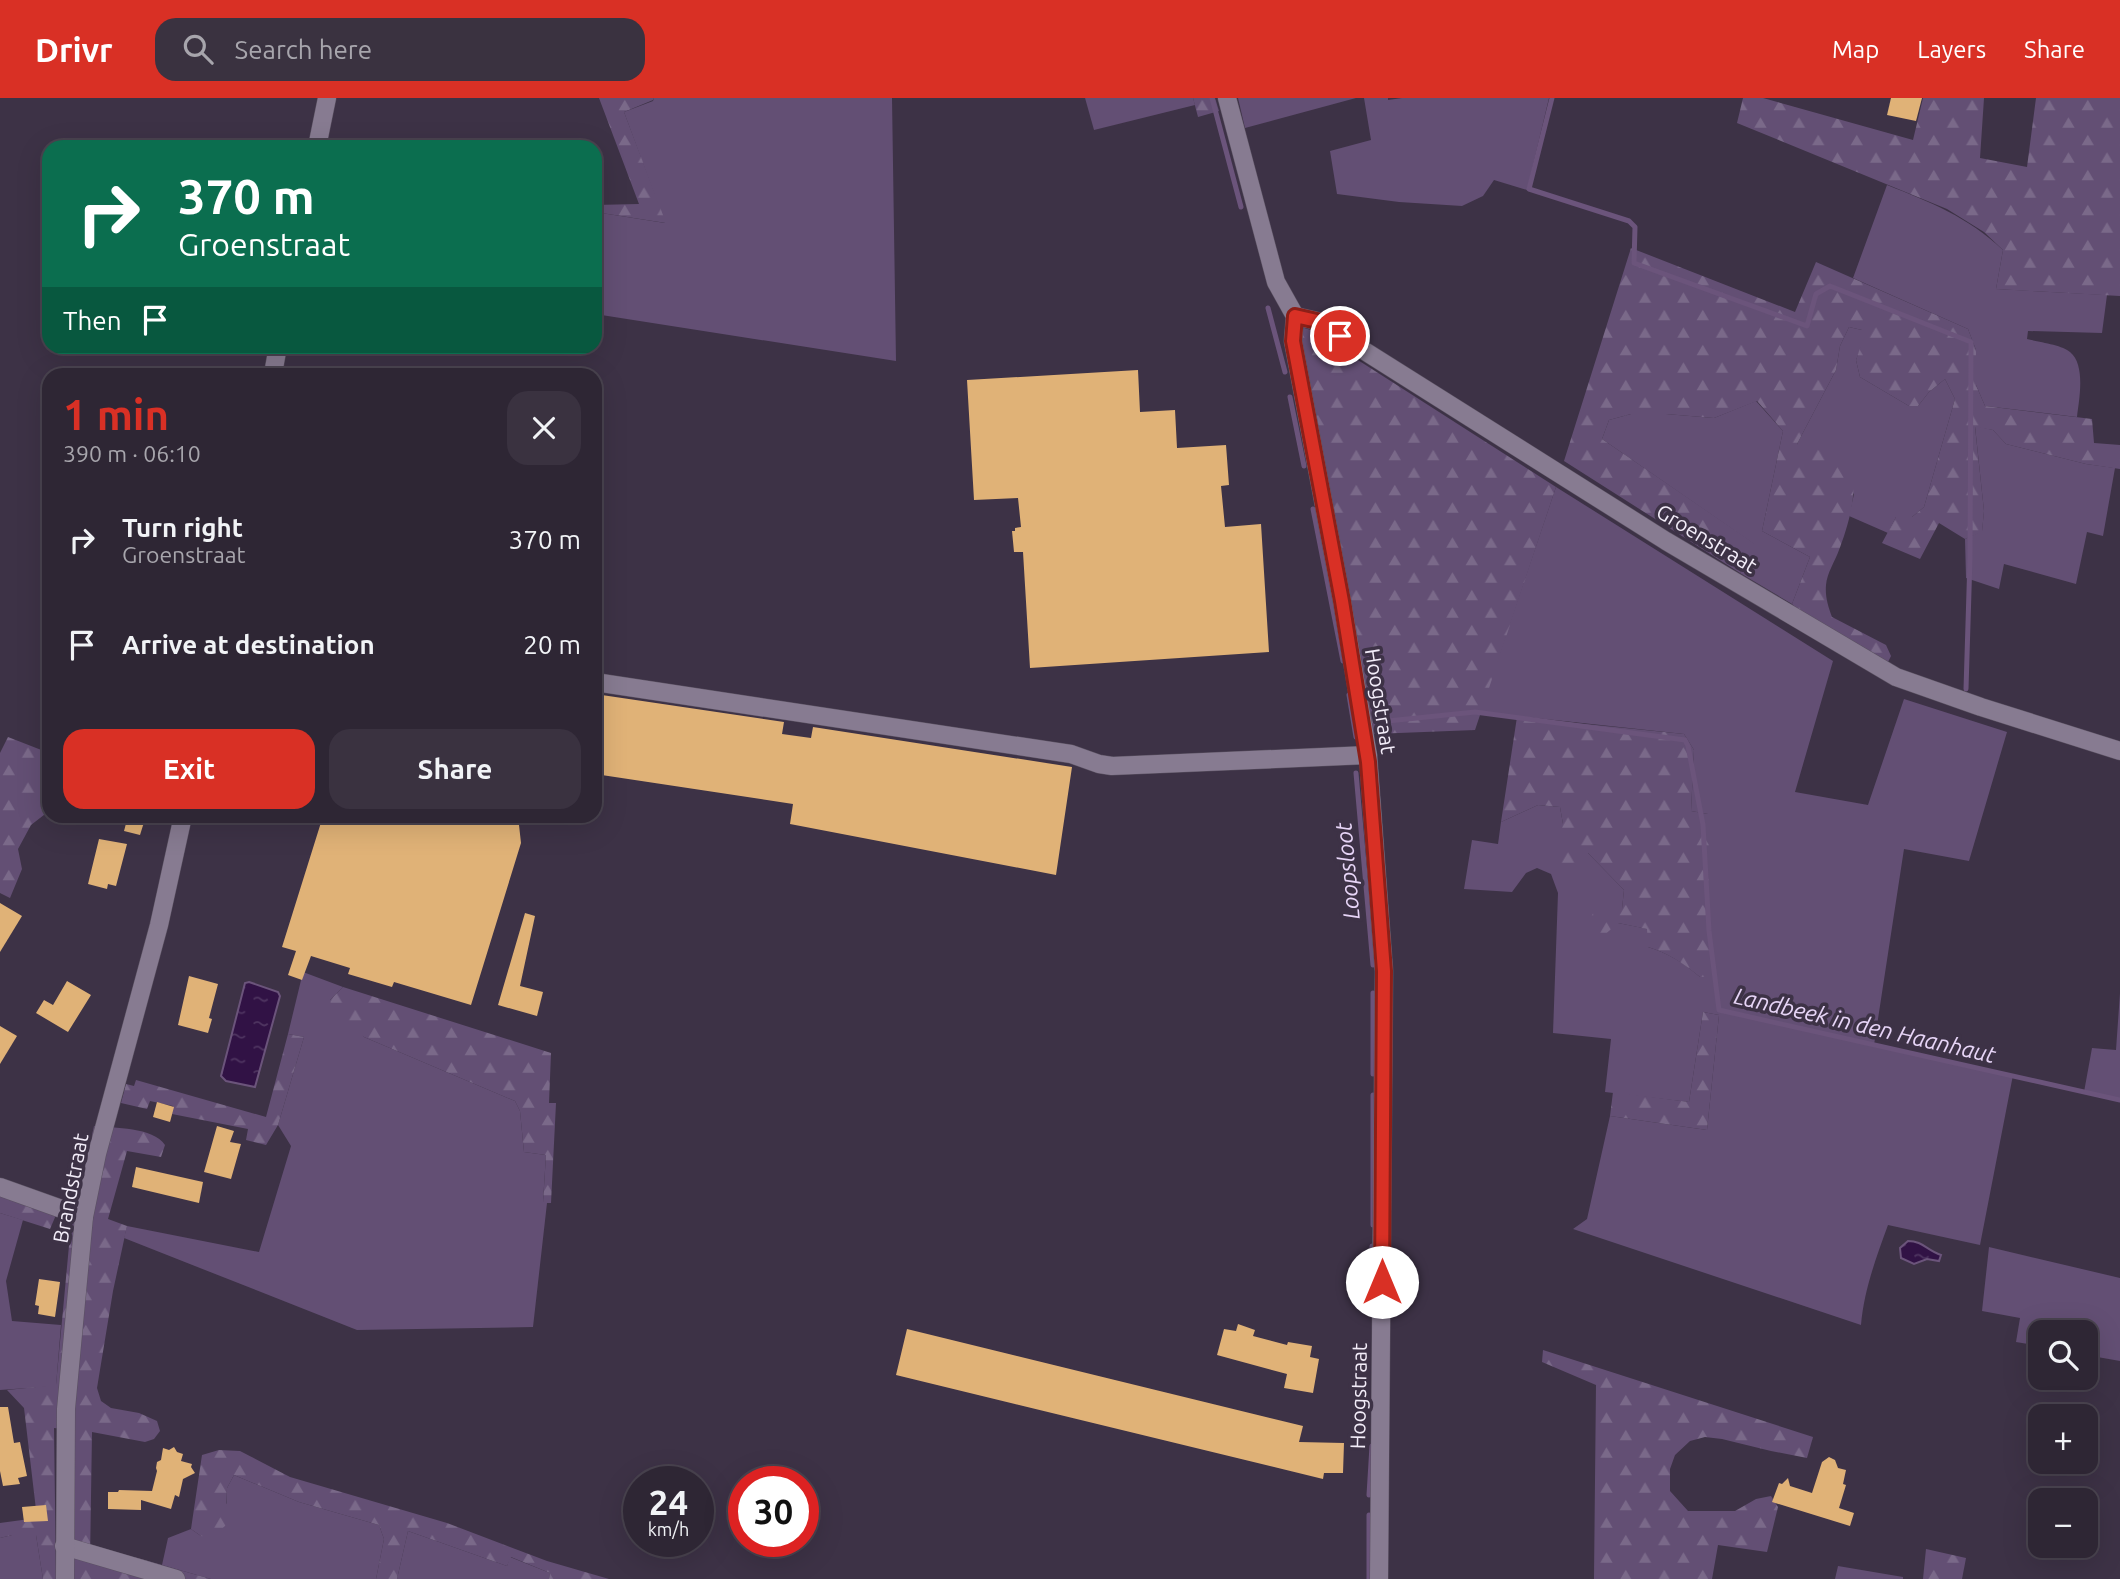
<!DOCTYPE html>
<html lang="en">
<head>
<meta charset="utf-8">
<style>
  body { margin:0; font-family:Ubuntu,sans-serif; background:#3a3240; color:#f1f3f6; height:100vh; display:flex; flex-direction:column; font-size:26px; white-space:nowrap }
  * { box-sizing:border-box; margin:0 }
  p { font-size:23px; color:#a7a5ac }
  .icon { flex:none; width:38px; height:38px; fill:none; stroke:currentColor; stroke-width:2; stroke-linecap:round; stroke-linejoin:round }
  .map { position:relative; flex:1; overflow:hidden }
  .details { position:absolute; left:42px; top:270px; width:560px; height:455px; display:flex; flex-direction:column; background:#2e2634; border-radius:21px; box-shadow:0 7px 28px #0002,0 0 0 2px #49434f }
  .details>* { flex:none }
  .banner { position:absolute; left:42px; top:42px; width:560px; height:214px; border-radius:21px; box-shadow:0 7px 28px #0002,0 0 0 2px #49434f; background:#0b6e4f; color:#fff; overflow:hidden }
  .fabs { position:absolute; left:2028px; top:1222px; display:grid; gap:14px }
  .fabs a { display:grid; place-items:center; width:70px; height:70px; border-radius:14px; background:#2e2634; box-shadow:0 7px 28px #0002,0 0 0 2px #49434f; font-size:35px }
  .speed { position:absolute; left:623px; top:1368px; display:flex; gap:14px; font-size:35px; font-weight:700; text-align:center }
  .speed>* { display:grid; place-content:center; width:91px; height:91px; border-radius:50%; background:#2e2634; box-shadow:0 7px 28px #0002,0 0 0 2px #49434f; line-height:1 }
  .speed small { font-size:18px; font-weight:400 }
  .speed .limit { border:10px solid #d22; background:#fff; color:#111 }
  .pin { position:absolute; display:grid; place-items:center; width:60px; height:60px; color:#fff; margin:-30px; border:4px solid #fff; border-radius:50%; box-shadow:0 2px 7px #0007 }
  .me { position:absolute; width:77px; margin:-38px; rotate:0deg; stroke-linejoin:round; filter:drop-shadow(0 0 5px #0008) }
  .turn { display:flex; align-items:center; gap:24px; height:147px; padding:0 21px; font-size:32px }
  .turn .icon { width:91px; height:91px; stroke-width:2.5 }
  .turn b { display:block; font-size:49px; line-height:60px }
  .then { display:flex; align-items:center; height:66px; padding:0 21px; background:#0003; gap:14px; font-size:26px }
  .round { display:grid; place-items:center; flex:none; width:74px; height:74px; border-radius:21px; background:#3a3240 }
  .headline { display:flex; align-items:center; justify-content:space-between; height:119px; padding:0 21px }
  h1 { font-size:42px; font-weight:600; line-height:52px; color:#d93025 }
  .action { display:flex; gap:14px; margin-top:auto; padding:14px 21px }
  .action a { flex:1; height:80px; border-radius:21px; background:#d93025; color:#fff; font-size:28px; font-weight:600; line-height:80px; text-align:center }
  .action a+a { background:#3a3240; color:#f1f3f6 }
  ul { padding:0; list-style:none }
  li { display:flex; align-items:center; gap:21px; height:105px; padding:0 21px }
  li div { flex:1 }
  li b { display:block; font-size:26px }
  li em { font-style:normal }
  header { display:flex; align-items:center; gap:42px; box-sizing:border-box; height:98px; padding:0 35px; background:#d93025; color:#fff }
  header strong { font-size:33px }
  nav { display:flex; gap:38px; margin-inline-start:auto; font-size:24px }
  .search { width:490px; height:63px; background:#3a3240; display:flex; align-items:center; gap:18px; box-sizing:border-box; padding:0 24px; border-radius:21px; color:#a7a5ac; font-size:26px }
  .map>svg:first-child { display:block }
</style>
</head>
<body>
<header>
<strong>Drivr</strong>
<div class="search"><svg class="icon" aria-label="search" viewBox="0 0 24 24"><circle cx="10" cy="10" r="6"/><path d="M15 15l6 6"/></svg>Search here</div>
<nav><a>Map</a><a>Layers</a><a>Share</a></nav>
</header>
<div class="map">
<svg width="2120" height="1481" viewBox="0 0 2120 1481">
  <defs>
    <pattern id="forest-firs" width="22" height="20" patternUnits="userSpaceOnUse" patternTransform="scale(1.75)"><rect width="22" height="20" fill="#634f74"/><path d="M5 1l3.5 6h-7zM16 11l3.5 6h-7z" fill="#7a6989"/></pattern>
    <pattern id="water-ripples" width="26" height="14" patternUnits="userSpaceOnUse" patternTransform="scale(1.75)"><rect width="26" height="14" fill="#311245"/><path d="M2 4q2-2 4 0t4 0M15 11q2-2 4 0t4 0" fill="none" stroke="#4f3561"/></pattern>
  </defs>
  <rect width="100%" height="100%" fill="#3d3246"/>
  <g fill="#634f74">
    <path d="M654 0H892L896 263 595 216V114L665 125 624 14 653 3Z"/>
    <path d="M1085 0H1193L1195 7 1094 32Z"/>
    <path d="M1238 0H1356L1245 30Z"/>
    <path d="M1364 0H1388V2L1402 0H1549L1527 92 1494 82 1483 98 1462 108 1399 104 1337 96 1330 53 1371 42Z"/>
    <path d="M1887 87C1930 104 1968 119 2003 152L1996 191 2107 197 2102 235 2028 233 2027 241C2038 244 2063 247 2070 254 2086 267 2079 302 2077 319L1985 308 1976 287V252L1968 231 1853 180Z"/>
    <path d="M1849 229 1862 232 1863 244 1856 262 1860 279 1909 308H1918L1929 294 1945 281 1955 301 1924 409 1912 419H1896L1888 435 1849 418 1854 396 1797 346 1836 272 1840 248Z"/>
    <path d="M1756 303 1783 333 1762 433 1810 459 1792 506 1740 475 1754 446 1602 341 1609 322 1631 316H1666L1714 320Z"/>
    <path d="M1975 328 1993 332 2006 346 2086 366 2115 370 2103 438 2087 434 2076 486 2004 466 1999 491 1966 480 1965 441 1982 433 1984 413Z"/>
    <path d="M1556 389 1833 563 1795 694 1868 707 1904 601 2007 634 1969 763 1904 751 1874 947 2013 977 1980 1147 1888 1127C1876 1160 1864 1192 1861 1227L1573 1131 1587 1121 1610 1018 1707 1032 1719 917 1703 914 1689 1004 1605 994 1611 941 1553 935 1558 795 1551 776 1537 770 1526 775 1512 794 1464 791 1472 742 1498 746 1501 724 1538 707 1560 709 1563 726 1587 754 1624 792 1622 811 1618 825 1648 831V849C1668 855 1684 865 1700 879L1708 716 1691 713 1694 652 1684 636 1480 614Z"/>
    <path d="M303 874 343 889 330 902 364 939 515 1003 520 1013 524 1054 546 1057 543 1104 547 1105 533 1229 357 1232 124 1140 127 1128 259 1154 291 1048 278 1027 304 939 288 936Z"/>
    <path d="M2120 895V1003L2084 994 2092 950 2116 952Z"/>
    <path d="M0 1115 23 1122 6 1183 12 1223 61 1227 56 1288 0 1292Z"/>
    <path d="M1989 1149 2120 1180V1263L2086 1257V1234H2040V1248L2016 1244 2020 1220 1982 1213Z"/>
    <path d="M234 1377 299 1404 379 1427 384 1441 376 1481H211L162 1467 168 1440 191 1431 201 1438 227 1405V1390Z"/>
    <path d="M408 1433 507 1468 510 1459 550 1475 549 1481H397Z"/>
    <path d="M12 1437H36L43 1481H0V1440Z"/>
    <path d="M1838 1468 1903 1479V1481H1835Z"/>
  </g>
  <g fill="url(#forest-firs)">
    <path d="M599 0H654L653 2 624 14 666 125 595 114V107L639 106Z"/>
    <path d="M1193 0H1215L1219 13 1198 19Z"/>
    <path d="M1743 0H1763L1913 42 1923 0H1984L1980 60 2027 69 2036 0H2120V198L1996 191 2003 152 1984 134 1947 111 1737 25Z"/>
    <path d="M1631 150 1795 214 1816 164 1968 231 1976 252V287L1985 308 2092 321 2094 345 2120 347V371L2086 366 2006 346 1993 332 1975 329 1984 413 1982 434 1965 441 1939 425 1920 461 1882 445 1896 419H1912L1924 409 1955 301 1945 281 1929 294 1918 308H1909L1860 279 1856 262 1862 244V232L1849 229 1840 248 1836 272 1797 346C1812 350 1838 354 1847 367 1862 386 1847 431 1839 452 1835 463 1827 475 1826 487 1825 499 1828 508 1832 519L1886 547 1891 558 1887 566 1798 513 1792 506 1810 459 1762 433 1783 333 1757 303 1714 320 1666 316H1631L1609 322 1602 341 1755 446 1740 475 1564 363Z"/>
    <path d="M1304 230 1311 232 1556 389 1475 632 1373 636 1299 233Z"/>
    <path d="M1517 619 1684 636 1694 652 1691 713 1708 716 1714 878 1700 879C1683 865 1668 855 1648 849L1647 831 1618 825 1601 840 1586 828 1597 808 1622 811 1624 792 1588 755 1568 771 1554 758 1563 726 1560 709 1538 707 1501 724Z"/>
    <path d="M8 639 49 655V713L31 727 18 751 22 771 10 800 0 795V655Z"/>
    <path d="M343 889 551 955 549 1005H556L551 1105H543L546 1057 524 1054 520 1013 515 1003 364 939 340 923 332 913 330 902Z"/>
    <path d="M1703 914 1719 917 1707 1032 1610 1018 1613 994 1689 1004Z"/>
    <path d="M288 936 304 939 278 1027 266 1047 246 1042 248 1031 172 1016 173 1008 150 1003 147 1011 121 1005 126 986 134 988 136 982 266 1019Z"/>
    <path d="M94 1028C114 1030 153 1029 165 1047L161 1059 127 1053 108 1121 127 1128 113 1193 97 1290 101 1303 111 1310 139 1315 157 1323 160 1333 154 1341 145 1344 92 1334 90 1463 129 1473 134 1459 211 1481H74L72 1332 54 1330 56 1481H43L36 1437H12L0 1440V1425L37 1420 24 1310 7 1292 56 1287 70 1137Z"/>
    <path d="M0 1097 56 1117 50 1131 0 1115Z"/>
    <path d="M1543 1252 1813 1339 1807 1360 1771 1353 1722 1341 1705 1339 1690 1343 1675 1357 1670 1371V1393L1688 1413H1735L1756 1401 1771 1398 1778 1409 1767 1454 1718 1447 1712 1481H1594L1596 1287 1542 1264Z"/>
    <path d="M219 1352 240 1353 290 1379 447 1425 547 1463 609 1481H549L550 1475 511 1459 507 1468 408 1433 397 1481H376L384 1441 379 1427 299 1404 234 1377 227 1390 226 1427 212 1440 201 1438 191 1431 202 1357Z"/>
    <path d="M1926 1451 1966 1460 1962 1481H1923Z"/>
  </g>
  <g fill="url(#water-ripples)" stroke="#6b547b" stroke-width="2">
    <path d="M249 884 278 894 280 898 255 989 226 983 221 978 245 885Z"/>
    <path d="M1908 1143C1923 1143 1926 1152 1941 1157L1939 1163 1927 1161 1914 1166 1901 1160 1900 1150Z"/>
  </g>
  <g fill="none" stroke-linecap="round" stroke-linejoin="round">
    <g stroke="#6b547b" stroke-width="5">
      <path d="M1212 0 1241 109"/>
      <path d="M1552 0 1529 91 1629 123 1635 129 1634 165 1807 228 1816 196 1830 188 1971 244 1970 460 1966 591"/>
      <path d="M1268 210 1285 274"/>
      <path d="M1290 299 1304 368"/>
      <path d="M1313 411 1343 563"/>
      <path d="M1349 597 1356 639"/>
      <path d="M1378 624 1475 614 1685 642 1688 648 1703 727 1709 833 1719 912 2120 1002"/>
      <path d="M1356 675 1373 867"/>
      <path d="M1373 976V895"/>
      <path d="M1373 1127V997"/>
      <path d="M1372 1148 1373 1185"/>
      <path d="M1369 1397 1372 1348"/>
      <path d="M1369 1417V1481"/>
    </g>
  </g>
  <g fill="#e0b277">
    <path d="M1891 0H1922L1916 23 1887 17Z"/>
    <path d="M1138 272 1140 314 1175 312 1177 350 1226 347 1229 387 1221 388 1225 429 1261 426 1269 554 1030 570 1023 454H1014L1012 433H1015V430L1021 429 1018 400 974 402 967 282Z"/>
    <path d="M595 596 784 624 782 636 811 640 813 629 1072 669 1056 777 790 726 793 706 595 676Z"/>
    <path d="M128 718H146L140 737 124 733Z"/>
    <path d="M323 718H518L521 745 471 907 394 884 392 889 348 876 350 870 311 858 302 882 288 877 296 853 282 849Z"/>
    <path d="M99 741 127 746 116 788 108 786 107 791 88 786Z"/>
    <path d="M0 805 22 818 0 854Z"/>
    <path d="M525 815 535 818 520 888 543 894 537 918 498 907Z"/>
    <path d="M189 878 218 886 209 920 212 921 208 935 178 927Z"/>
    <path d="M67 883 91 897 68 934 36 915 44 902 53 907Z"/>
    <path d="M0 928 17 938 0 966Z"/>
    <path d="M157 1004 174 1009 170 1024 153 1019Z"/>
    <path d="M217 1028 234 1033 230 1044 241 1046 231 1081 204 1074Z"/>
    <path d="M136 1069 203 1084 199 1105 132 1089Z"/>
    <path d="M39 1181 60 1184 55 1219 38 1216 39 1208 35 1207Z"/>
    <path d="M1238 1226 1255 1232 1253 1238 1287 1247 1288 1244 1312 1248 1310 1259 1319 1261 1313 1295 1284 1290 1287 1276 1217 1257 1224 1231 1236 1233Z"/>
    <path d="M907 1231 1303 1328 1299 1344 1344 1345 1343 1375H1324L1323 1381 896 1277Z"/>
    <path d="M0 1309H8L14 1345 20 1344 27 1378 18 1380 20 1386 3 1388 0 1373Z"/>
    <path d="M174 1349 177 1354 183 1356 181 1363 192 1366 191 1369 195 1375 183 1381 179 1399 175 1397 171 1411 141 1402V1412L108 1411V1394H118L119 1392 152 1393 157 1373 156 1370 157 1364 161 1362 163 1350 169 1352Z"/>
    <path d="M1829 1359 1835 1362 1838 1370 1846 1372 1843 1386 1846 1387 1839 1410 1854 1415 1850 1428 1772 1404 1779 1385 1782 1386 1788 1380 1790 1388 1812 1395 1822 1364Z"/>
    <path d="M46 1407 48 1423 24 1424 22 1409Z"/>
  </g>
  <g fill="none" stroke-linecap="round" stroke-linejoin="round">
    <defs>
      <g id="minor">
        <path d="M1227 0 1276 184 1295 218 1293 243 1342 503 1368 657 1384 873 1379 1481"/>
        <path d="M317 49 327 0"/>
        <path d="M1295 218 1317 223 1666 443 1896 579 1981 609 2120 653"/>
        <path d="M273 276 278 248"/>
        <path d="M595 584 1071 656 1099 666 1112 668 1368 657"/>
        <path d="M0 1089 84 1119"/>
        <path d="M64 1448 176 1481"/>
        <path d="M65 1481 66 1311 84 1119 97 1056 159 827 183 718"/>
      </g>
    </defs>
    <use href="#minor" stroke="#5a5161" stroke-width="19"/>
    <use href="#minor" stroke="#877b91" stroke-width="18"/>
  </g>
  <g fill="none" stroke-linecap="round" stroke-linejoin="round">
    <defs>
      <path id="route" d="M1340 238 1317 223 1295 218 1293 243 1342 503 1368 664 1384 873 1382 1184"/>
    </defs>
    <use href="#route" stroke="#8d1f18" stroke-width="18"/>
    <use href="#route" stroke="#d93025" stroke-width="12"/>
  </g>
  <g text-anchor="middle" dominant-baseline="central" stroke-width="7" stroke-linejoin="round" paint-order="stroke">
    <g font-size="21" fill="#f3edf9" stroke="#3d3246">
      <text transform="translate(1707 440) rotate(31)">Groenstraat</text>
      <text transform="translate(1381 603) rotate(81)">Hoogstraat</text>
      <text transform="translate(70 1090) rotate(-79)">Brandstraat</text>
      <text transform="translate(1358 1298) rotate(-89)">Hoogstraat</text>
    </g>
    <g font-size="23" font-style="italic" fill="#e7d5f7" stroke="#3d3246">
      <text transform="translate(1347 773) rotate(-95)">Loopsloot</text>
      <text transform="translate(1865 927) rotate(13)">Landbeek in den Haanhaut</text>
    </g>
  </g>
</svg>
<div class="fabs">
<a><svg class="icon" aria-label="search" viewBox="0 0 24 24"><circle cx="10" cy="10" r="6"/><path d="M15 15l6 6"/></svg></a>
<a>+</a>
<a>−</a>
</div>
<div class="speed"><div>24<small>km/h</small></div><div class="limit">30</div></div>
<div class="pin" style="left:1340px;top:238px;background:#d93025"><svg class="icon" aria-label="arrive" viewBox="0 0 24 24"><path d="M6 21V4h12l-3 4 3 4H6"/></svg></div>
<svg class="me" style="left:1382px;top:1184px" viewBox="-20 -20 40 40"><circle r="19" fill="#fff"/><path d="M0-13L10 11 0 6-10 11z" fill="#d93025"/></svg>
<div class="banner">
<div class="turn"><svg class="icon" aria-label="right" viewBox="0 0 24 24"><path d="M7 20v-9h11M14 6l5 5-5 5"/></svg><div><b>370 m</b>Groenstraat</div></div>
<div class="then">Then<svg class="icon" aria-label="arrive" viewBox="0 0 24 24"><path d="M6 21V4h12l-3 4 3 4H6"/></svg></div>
</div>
<section class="details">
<div class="headline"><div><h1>1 min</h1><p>390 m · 06:10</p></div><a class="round"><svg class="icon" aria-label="close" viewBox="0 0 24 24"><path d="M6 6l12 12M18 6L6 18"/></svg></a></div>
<ul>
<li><svg class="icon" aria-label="right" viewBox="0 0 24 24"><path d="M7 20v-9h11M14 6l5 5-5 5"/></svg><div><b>Turn right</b><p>Groenstraat</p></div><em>370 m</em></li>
<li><svg class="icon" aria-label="arrive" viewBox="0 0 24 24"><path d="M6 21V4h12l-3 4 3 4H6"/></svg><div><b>Arrive at destination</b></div><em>20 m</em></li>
</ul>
<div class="action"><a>Exit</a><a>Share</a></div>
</section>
</div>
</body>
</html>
